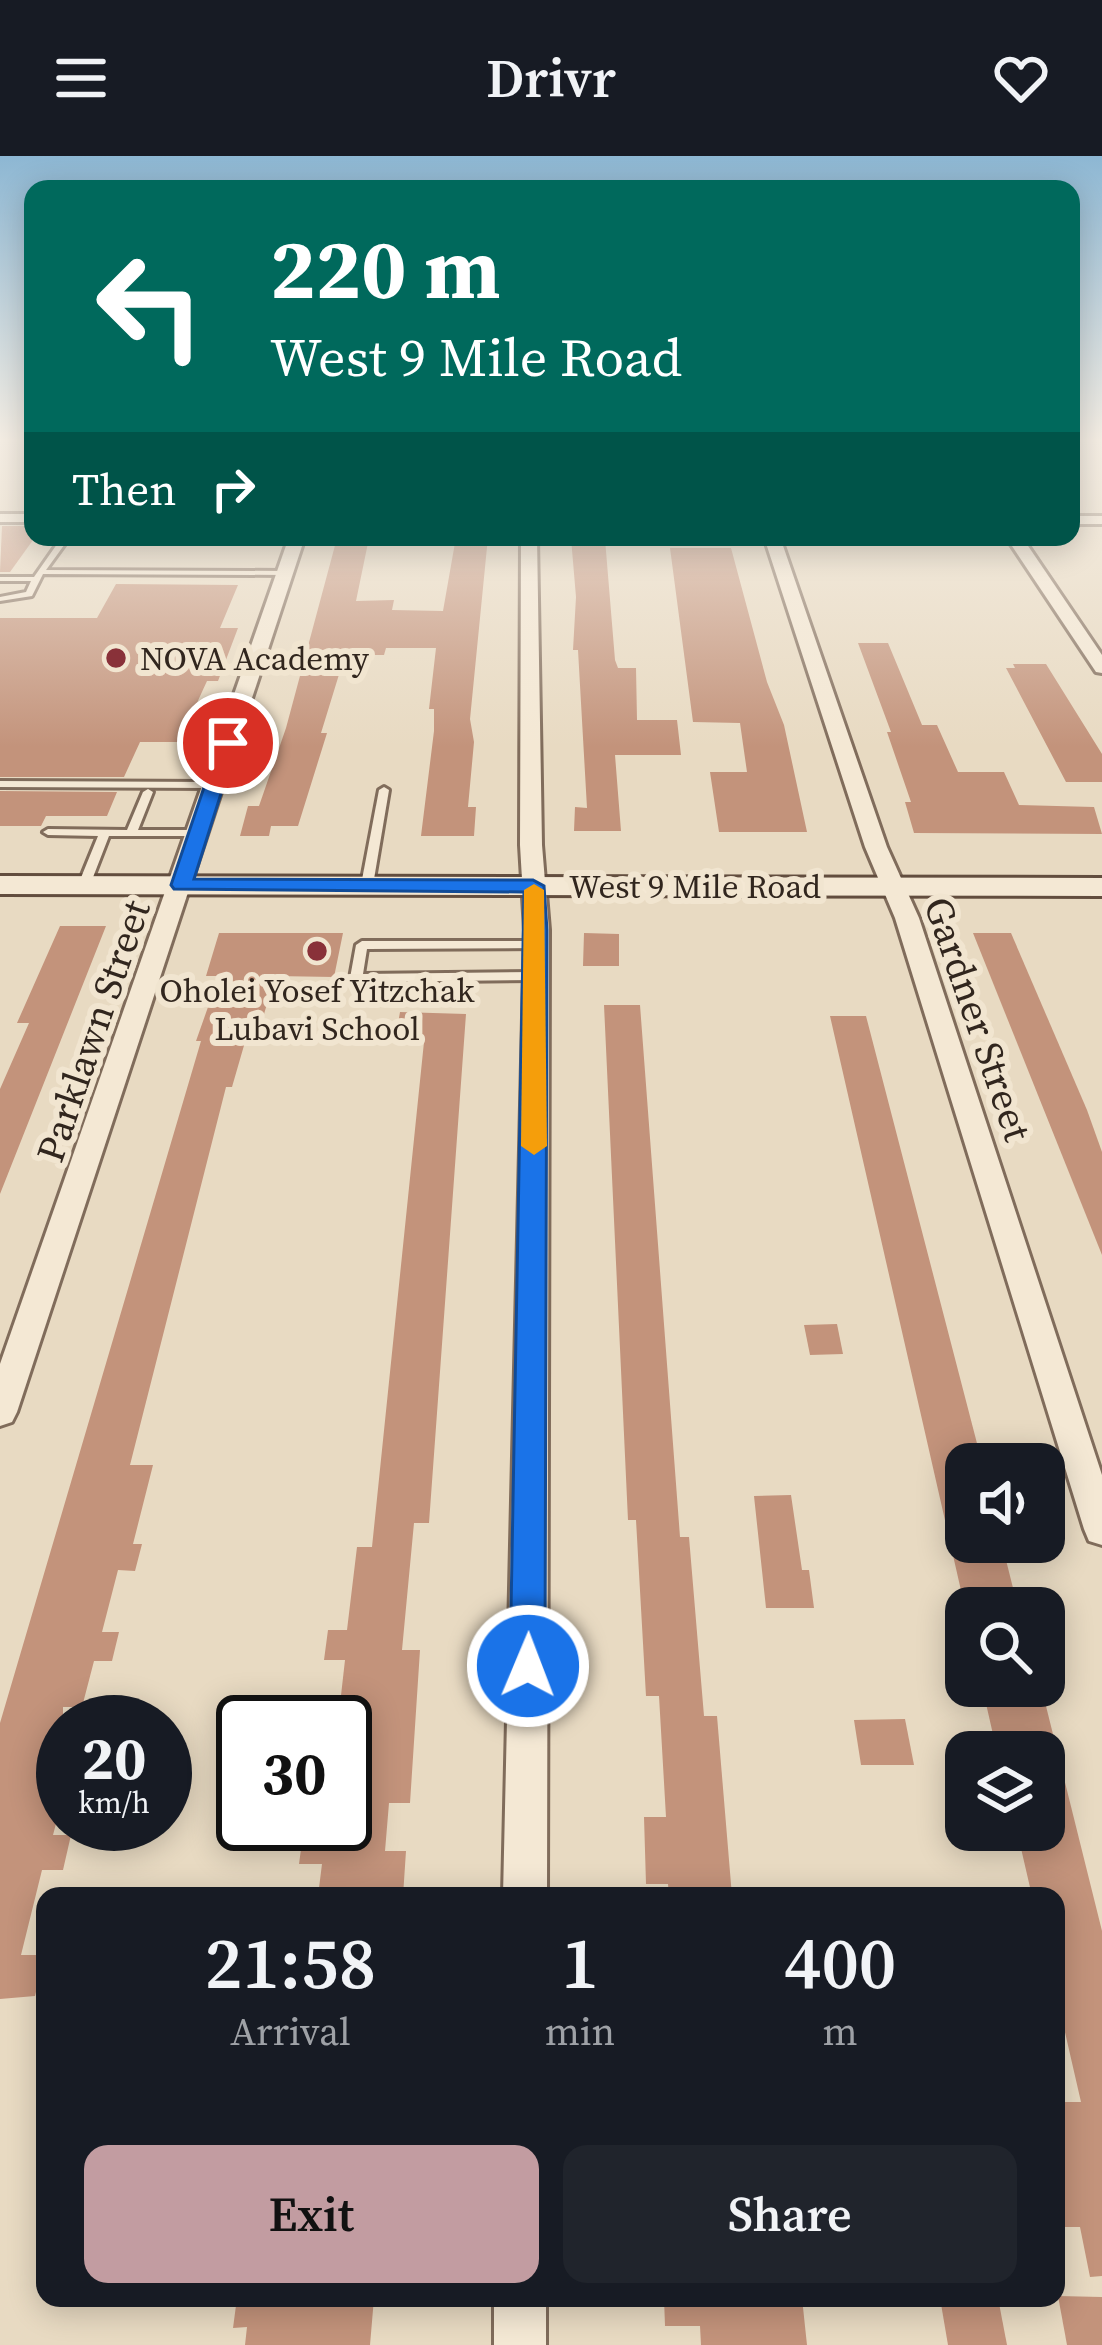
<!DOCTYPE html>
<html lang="en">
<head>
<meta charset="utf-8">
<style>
  body { margin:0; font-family:"Source Serif 4",serif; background:#20242c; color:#f1f3f6; height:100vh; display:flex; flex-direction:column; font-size:45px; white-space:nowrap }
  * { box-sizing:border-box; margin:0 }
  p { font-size:39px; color:#9ea1a6 }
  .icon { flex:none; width:66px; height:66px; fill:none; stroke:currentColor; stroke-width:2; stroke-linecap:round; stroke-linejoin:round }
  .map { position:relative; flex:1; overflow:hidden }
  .panel { position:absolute; left:36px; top:1731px; width:1029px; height:420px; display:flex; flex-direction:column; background:#171b24; border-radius:24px; box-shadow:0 6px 30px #0003 }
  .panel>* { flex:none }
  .hud { position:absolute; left:24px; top:24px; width:1056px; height:366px; border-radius:24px; box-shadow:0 6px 30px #0003; background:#00695c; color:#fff; overflow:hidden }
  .tools { position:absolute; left:945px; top:1287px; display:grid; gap:24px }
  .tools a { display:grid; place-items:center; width:120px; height:120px; border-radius:24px; background:#171b24; box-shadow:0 6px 30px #0003; font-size:60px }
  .speed { position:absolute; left:36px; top:1539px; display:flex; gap:24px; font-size:60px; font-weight:700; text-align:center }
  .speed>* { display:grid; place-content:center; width:156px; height:156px; border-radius:50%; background:#171b24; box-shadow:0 6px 30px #0003; line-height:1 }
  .speed small { font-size:30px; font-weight:400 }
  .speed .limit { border:6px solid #111; border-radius:18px; background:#fff; color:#111 }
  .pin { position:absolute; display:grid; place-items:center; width:102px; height:102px; color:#fff; margin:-51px; border:6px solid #fff; border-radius:50%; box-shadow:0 3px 12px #0007 }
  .me { position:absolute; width:132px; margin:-66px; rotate:1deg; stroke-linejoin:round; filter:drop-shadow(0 0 9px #0008) }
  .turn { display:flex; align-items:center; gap:42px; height:252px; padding:0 48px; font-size:54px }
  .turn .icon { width:156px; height:156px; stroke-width:2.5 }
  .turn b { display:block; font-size:84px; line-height:102px }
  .then { display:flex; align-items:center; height:114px; padding:0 48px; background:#0003; gap:24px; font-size:45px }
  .eta { display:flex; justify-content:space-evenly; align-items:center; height:204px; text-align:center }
  .eta b { font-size:72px; font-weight:600; line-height:84px }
  .button { display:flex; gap:24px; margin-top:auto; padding:24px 48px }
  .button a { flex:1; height:138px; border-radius:24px; background:#c29ca1; color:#111; font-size:48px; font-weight:600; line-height:138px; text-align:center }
  .button a+a { background:#20242c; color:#f1f3f6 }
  header { display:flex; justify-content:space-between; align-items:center; height:156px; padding:0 48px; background:#171b24; font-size:54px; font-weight:600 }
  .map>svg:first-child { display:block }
</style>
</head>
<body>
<header><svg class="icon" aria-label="menu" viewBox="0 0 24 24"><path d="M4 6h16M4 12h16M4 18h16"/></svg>Drivr<svg class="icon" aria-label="heart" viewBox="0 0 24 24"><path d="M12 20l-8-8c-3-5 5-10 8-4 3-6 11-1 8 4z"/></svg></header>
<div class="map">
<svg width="1102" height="2189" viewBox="0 0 1102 2189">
  <rect width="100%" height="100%" fill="#e8dac2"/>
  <g fill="#c3937b">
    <path d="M2 370H33V384L10 416H0Z"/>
    <path d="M456 381H488L470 563 474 586 468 651H476L474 680H421L434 575V553H429L436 492H386L384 499H345L321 577H327L298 670H271L269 680H240L248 650H259L286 572 337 382H369L356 445 394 444 392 454 443 455Z"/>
    <path d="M571 382 605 383 615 504 618 512H636L637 564H677L681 599H615L621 675H574L575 651 587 652 578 494H573L576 441Z"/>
    <path d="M670 392H731L767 526 784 569 807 676H719L710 616H747L740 567 693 566Z"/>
    <path d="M116 428 238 429 220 472H238L218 525H207L179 586H140L124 621H0V462H97Z"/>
    <path d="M858 487H888L922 569H937L958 616H1004L1019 649 1094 651 1102 678 914 677 905 646H911L887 576H891Z"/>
    <path d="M1013 508H1046L1102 598V626H1066L1006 512H1015Z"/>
    <path d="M0 635 117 636 107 660H46L41 670H0Z"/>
    <path d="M60 770H106L0 1038V933L29 867H17Z"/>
    <path d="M219 777H343L334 821 275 820 256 886H245L232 931H226L130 1309H153L133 1388H142L135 1415 118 1414 102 1476H119L112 1505H94L82 1551H63V1641L53 1679H71L63 1714H42L21 1799H45L35 1840 0 1843V1567L201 885H196L219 820H206Z"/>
    <path d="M584 777 619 778V810H583Z"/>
    <path d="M973 777H1011L1087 954 1102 996V1099Z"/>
    <path d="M604 849H640L680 1381H689L704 1560H717L732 1740H669L668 1728H646L644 1661H666L659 1540H646L636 1364H628Z"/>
    <path d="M400 856 466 858 429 1367H414L402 1494H420L410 1647H389L385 1695H406L403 1740H318L322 1708H299L304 1671H345V1566H338L345 1504H324L328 1474H347L357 1391H372L424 886 395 885Z"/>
    <path d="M830 860H866L979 1295H966V1392H1003L1018 1452H965Z"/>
    <path d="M837 1168 843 1198 810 1199 804 1169Z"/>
    <path d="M791 1339 802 1414H809L814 1452H766L754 1340Z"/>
    <path d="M982 1530H1041L1102 1775V2120L1090 2121 1080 2071H1060L1056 2049V1946H1081L1056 1837V1740H1032L1020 1688H1044V1596H997Z"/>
    <path d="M905 1563 914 1609H861L854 1564Z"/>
    <path d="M1058 2140 1102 2141V2189H1067Z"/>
    <path d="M237 2142H374L370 2189H245L247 2171 233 2172Z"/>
    <path d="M664 2142H802L807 2189H701L700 2170H665Z"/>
    <path d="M940 2142H998L1007 2189H948Z"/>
  </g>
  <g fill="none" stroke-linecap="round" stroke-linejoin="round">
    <defs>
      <g id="service">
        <path d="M62 381H70L46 414 285 415 289 417 285 419 43 418 32 440 0 445V441L26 436 31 425H0V421H34Z"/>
        <path d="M0 625 214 626 219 629 214 632 0 631Z"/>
        <path d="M384 631 389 634 373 729 367 732 361 729 379 634Z"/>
        <path d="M148 633 153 636 138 674H199L204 677 199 680H109L90 729 84 732 80 731 78 729 98 680 48 679 43 676 48 673 127 674 143 636Z"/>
        <path d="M362 785H536L540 786V792L367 793 363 818 536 816 542 820 536 824 356 826 350 822 356 789Z"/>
      </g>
      <g id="minor">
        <rect x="0" y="358" width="33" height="8"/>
        <rect x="1071" y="360" width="31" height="8"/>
        <path d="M289 381H305L17 1256 12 1266 0 1270V1208Z"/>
        <path d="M521 381H537L542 689 549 774 547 1740H503L525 774 520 689Z"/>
        <path d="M764 381H780L887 691 919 762 1102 1319V1389L1089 1385 1084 1373 895 762 865 691Z"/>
        <path d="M1006 381H1022L1102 499V517L1096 516Z"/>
        <rect x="494" y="2142" width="52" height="47"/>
      </g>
      <path id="secondary" d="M0 720 1102 722V740L0 738Z"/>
    </defs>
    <use href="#service" stroke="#806c5b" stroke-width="6"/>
    <use href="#minor" stroke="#806c5b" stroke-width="6"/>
    <use href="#secondary" stroke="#624d3e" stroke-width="6"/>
    <use href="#service" fill="#f4e8d4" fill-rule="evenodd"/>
    <use href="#minor" fill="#f4e8d4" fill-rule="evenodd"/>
    <use href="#secondary" fill="#f4e8d4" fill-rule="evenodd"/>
  </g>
  <linearGradient id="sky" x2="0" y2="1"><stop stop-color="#8db7d3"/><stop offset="0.48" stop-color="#f5eee4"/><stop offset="1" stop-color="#f5eee4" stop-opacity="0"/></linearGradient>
  <rect width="1102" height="591" fill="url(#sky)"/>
  <path fill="#1a73e8" stroke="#114b97" stroke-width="3" d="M228 582 237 587 194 723 533 724 544 730 547 774 545 1510 540 1522 528 1527 515 1522 510 1510 524 736 174 733 171 729 219 587Z"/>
  <path fill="#f59e0b" d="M534 728 544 734 547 990 534 999 521 990 524 734Z"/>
  <g fill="#893139" stroke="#f1e5d0" stroke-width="4.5">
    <circle cx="116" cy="502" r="12"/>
    <circle cx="317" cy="795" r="12"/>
  </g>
  <g text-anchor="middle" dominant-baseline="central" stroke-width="12" stroke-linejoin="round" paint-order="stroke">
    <g font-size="33" fill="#31261e" stroke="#f1e5d0" text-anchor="start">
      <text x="140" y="502">NOVA Academy</text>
      <text x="317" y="834" text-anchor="middle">Oholei Yosef Yitzchak<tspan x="317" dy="38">Lubavi School</tspan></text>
    </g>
    <g font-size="33" fill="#31261e" stroke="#f1e5d0">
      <text x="695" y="730">West 9 Mile Road</text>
    </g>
    <g font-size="39" fill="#31261e" stroke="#f1e5d0">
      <text transform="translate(978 863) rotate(71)">Gardner Street</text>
      <text transform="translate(93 875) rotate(-71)">Parklawn Street</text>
    </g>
  </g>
</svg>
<div class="tools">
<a><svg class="icon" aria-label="sound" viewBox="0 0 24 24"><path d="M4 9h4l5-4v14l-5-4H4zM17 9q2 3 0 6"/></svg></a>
<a><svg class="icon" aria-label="search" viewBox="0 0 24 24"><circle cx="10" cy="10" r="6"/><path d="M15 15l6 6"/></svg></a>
<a><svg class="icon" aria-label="layers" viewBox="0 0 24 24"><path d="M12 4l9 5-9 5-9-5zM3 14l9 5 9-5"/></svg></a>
</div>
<div class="speed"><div>20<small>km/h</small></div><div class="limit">30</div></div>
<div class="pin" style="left:228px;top:587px;background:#d93025"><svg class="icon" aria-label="arrive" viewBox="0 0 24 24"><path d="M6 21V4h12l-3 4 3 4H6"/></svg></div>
<svg class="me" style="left:528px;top:1510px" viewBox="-20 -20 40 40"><circle r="17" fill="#1a73e8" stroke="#fff" stroke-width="3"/><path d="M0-11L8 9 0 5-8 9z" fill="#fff"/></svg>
<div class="hud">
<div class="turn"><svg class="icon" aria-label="left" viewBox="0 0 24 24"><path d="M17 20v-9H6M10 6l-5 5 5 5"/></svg><div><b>220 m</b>West 9 Mile Road</div></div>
<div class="then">Then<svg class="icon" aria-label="right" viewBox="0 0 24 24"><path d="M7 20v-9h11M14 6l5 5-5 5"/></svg></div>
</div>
<section class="panel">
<div class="eta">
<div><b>21:58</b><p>Arrival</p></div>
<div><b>1</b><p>min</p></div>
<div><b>400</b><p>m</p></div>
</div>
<div class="button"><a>Exit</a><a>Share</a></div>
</section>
</div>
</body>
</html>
